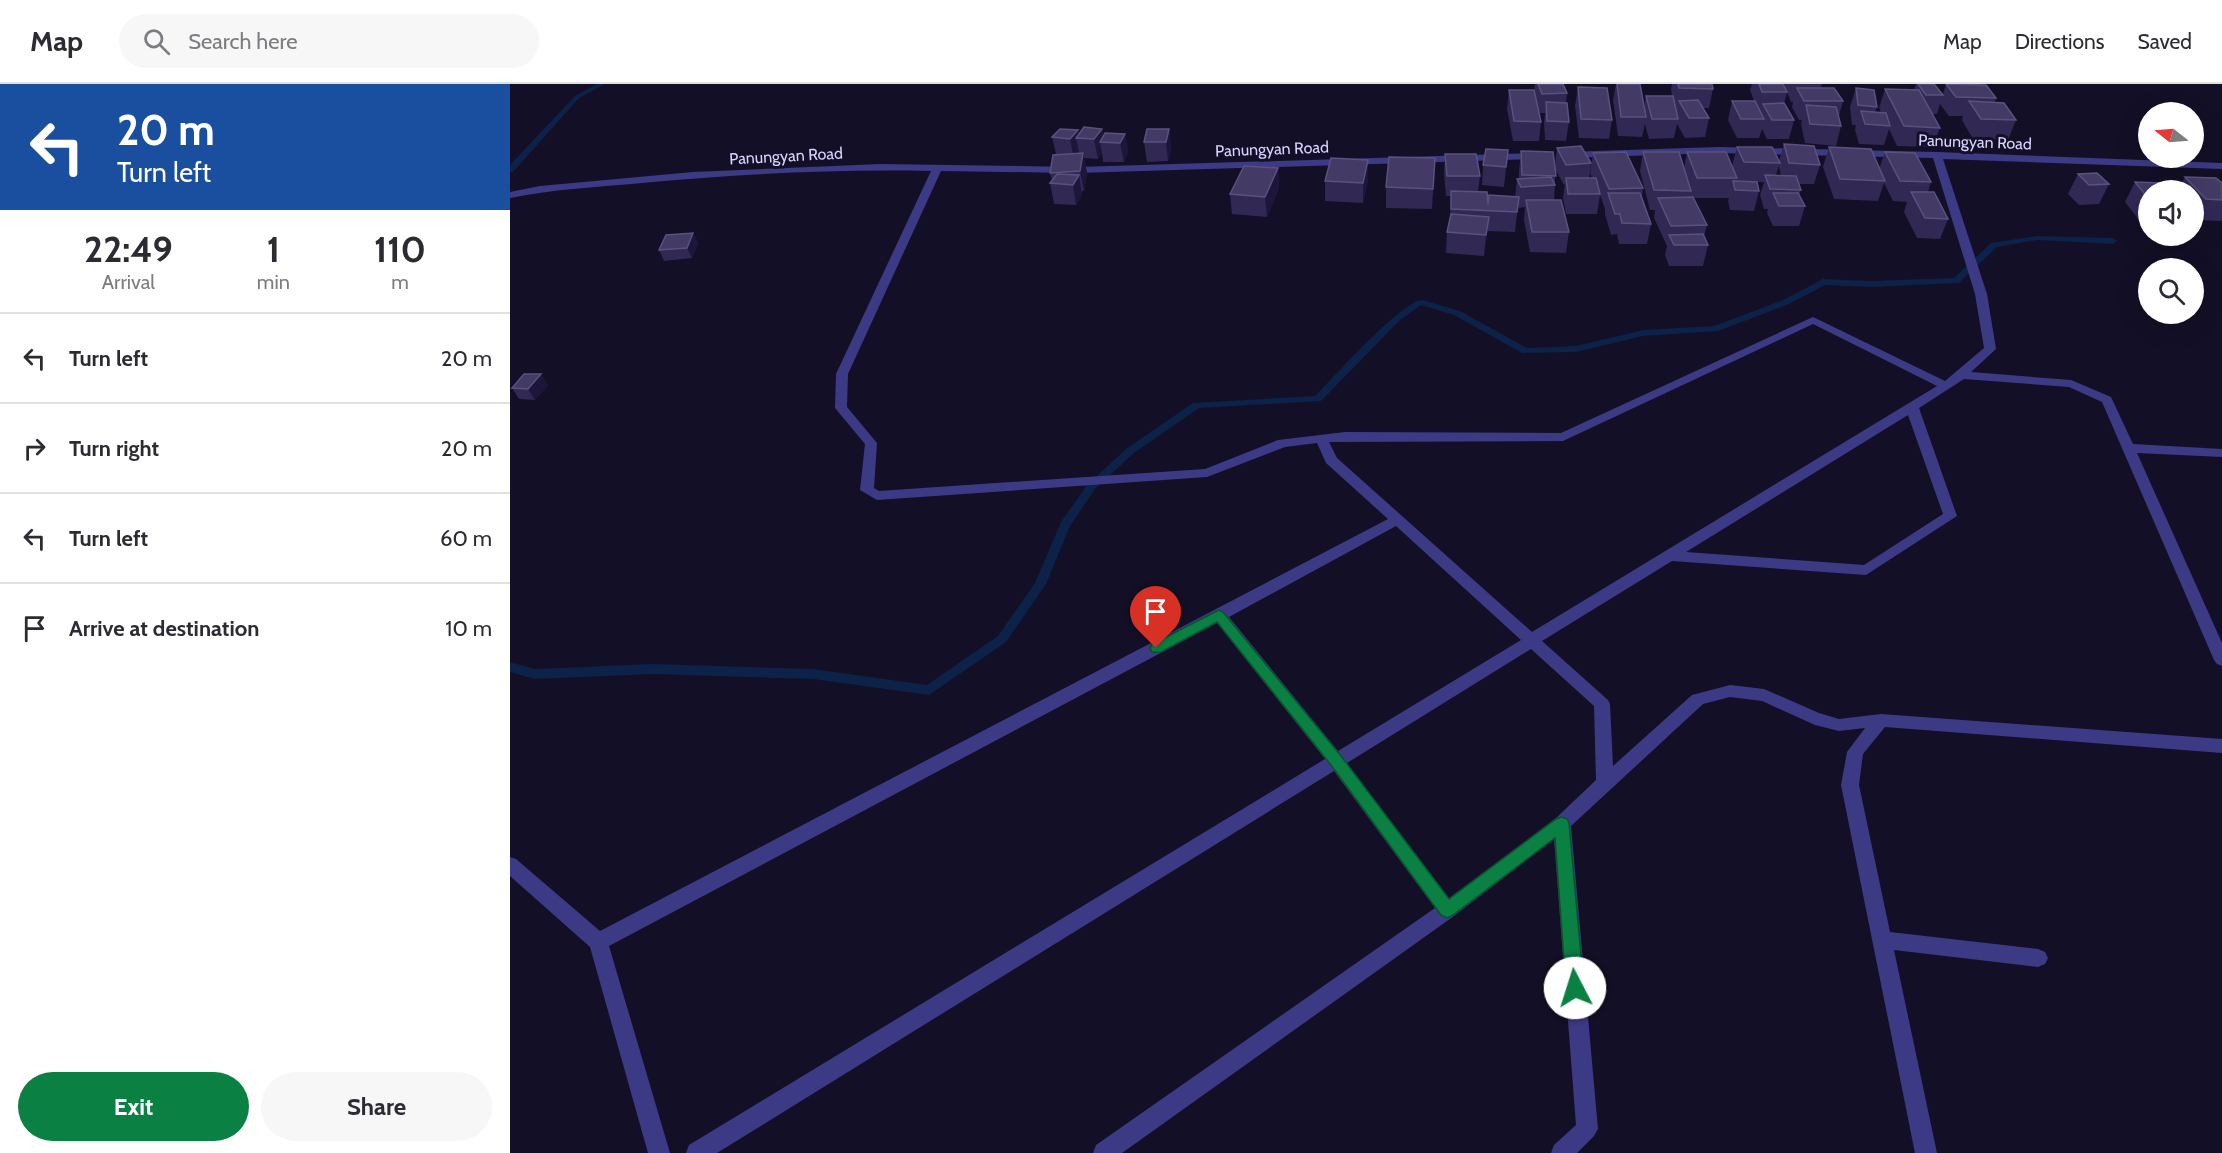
<!DOCTYPE html>
<html lang="en">
<head>
<meta charset="utf-8">
<style>
  body { margin:0; font-family:Cabin,sans-serif; background:#f7f7f7; color:#2b2b33; height:100vh; display:flex; flex-direction:column; font-size:22px; white-space:nowrap }
  * { box-sizing:border-box; margin:0 }
  p { font-size:20px; color:#7c7c81 }
  .icon { flex:none; width:33px; height:33px; fill:none; stroke:currentColor; stroke-width:2; stroke-linecap:round; stroke-linejoin:round }
  .map { position:relative; flex:1; overflow:hidden }
  .sheet { display:flex; flex-direction:column; background:#fff; width:510px }
  .sheet>* { flex:none }
  .banner { background:#1a4fa0; color:#fff; overflow:hidden }
  .needle { width:39px; rotate:287deg }
  .tools { position:absolute; left:1628px; top:18px; display:grid; gap:12px }
  .tools a { display:grid; place-items:center; width:66px; height:66px; border-radius:50%; background:#fff; box-shadow:0 6px 24px #0002; font-size:30px }
  .pin { position:absolute; display:grid; place-items:center; width:51px; height:51px; color:#fff; margin:-62px -26px; border-radius:50% 50% 50% 0; rotate:-45deg; box-shadow:0 0 6px #0007 }
  .pin .icon { rotate:45deg }
  .me { position:absolute; width:66px; margin:-33px; rotate:355deg; stroke-linejoin:round; filter:drop-shadow(0 0 4px #0008) }
  .turn { display:flex; align-items:center; gap:21px; height:126px; padding:0 18px; font-size:27px }
  .turn .icon { width:78px; height:78px; stroke-width:2.5 }
  .turn b { display:block; font-size:42px; line-height:51px }
  .eta { display:flex; justify-content:space-evenly; align-items:center; height:102px; text-align:center }
  .eta b { font-size:36px; font-weight:800; line-height:42px }
  .cta { display:flex; gap:12px; margin-top:auto; padding:12px 18px }
  .cta a { flex:1; height:69px; border-radius:36px; background:#0b8043; color:#fff; font-size:24px; font-weight:800; line-height:69px; text-align:center }
  .cta a+a { background:#f7f7f7; color:#2b2b33 }
  ul { padding:0; list-style:none }
  li { display:flex; align-items:center; gap:18px; height:90px; padding:0 18px; border-top:2px solid #e1e1e2 }
  li div { flex:1 }
  li b { display:block; font-size:22px }
  li em { font-style:normal }
  header { display:flex; align-items:center; gap:36px; box-sizing:border-box; height:84px; padding:0 30px; background:#fff; border-bottom:2px solid #e1e1e2 }
  header strong { font-size:28px }
  nav { display:flex; gap:33px; margin-inline-start:auto; font-size:21px }
  .search { width:420px; height:54px; background:#f7f7f7; display:flex; align-items:center; gap:15px; box-sizing:border-box; padding:0 21px; border-radius:33px; color:#7c7c81; font-size:22px }
  main { display:flex; flex:1; min-height:0 }
  .map>svg:first-child { display:block }
</style>
</head>
<body>
<header>
<strong>Map</strong>
<div class="search"><svg class="icon" aria-label="search" viewBox="0 0 24 24"><circle cx="10" cy="10" r="6"/><path d="M15 15l6 6"/></svg>Search here</div>
<nav><a>Map</a><a>Directions</a><a>Saved</a></nav>
</header>
<main>
<section class="sheet">
<div class="banner">
<div class="turn"><svg class="icon" aria-label="left" viewBox="0 0 24 24"><path d="M17 20v-9H6M10 6l-5 5 5 5"/></svg><div><b>20 m</b>Turn left</div></div>
</div>
<div class="eta">
<div><b>22:49</b><p>Arrival</p></div>
<div><b>1</b><p>min</p></div>
<div><b>110</b><p>m</p></div>
</div>
<ul>
<li><svg class="icon" aria-label="left" viewBox="0 0 24 24"><path d="M17 20v-9H6M10 6l-5 5 5 5"/></svg><div><b>Turn left</b></div><em>20 m</em></li>
<li><svg class="icon" aria-label="right" viewBox="0 0 24 24"><path d="M7 20v-9h11M14 6l5 5-5 5"/></svg><div><b>Turn right</b></div><em>20 m</em></li>
<li><svg class="icon" aria-label="left" viewBox="0 0 24 24"><path d="M17 20v-9H6M10 6l-5 5 5 5"/></svg><div><b>Turn left</b></div><em>60 m</em></li>
<li><svg class="icon" aria-label="arrive" viewBox="0 0 24 24"><path d="M6 21V4h12l-3 4 3 4H6"/></svg><div><b>Arrive at destination</b></div><em>10 m</em></li>
</ul>
<div class="cta"><a>Exit</a><a>Share</a></div>
</section>
<div class="map">
<svg width="1712" height="1069" viewBox="0 0 1712 1069">
  <rect width="100%" height="100%" fill="#130f26"/>
  <g fill="none" stroke-linecap="round" stroke-linejoin="round">
    <g fill="#0c2248" fill-rule="evenodd">
      <path d="M87 0H95L69 14 3 88H0V81L65 12Z"/>
      <path d="M1527 152 1603 154 1607 157 1603 160 1527 156 1487 163 1449 199 1361 203 1315 201 1279 220 1208 247 1133 252 1066 268 1012 269 944 231 911 221 890 236 811 317 689 324 624 369 585 405 560 442 536 500 496 558 419 611 303 595 143 590 25 595 0 588V578L25 585 143 580 303 585 417 601 488 552 525 499 551 438 577 401 616 365 683 319 805 312C822 295 894 214 913 216L950 227 1017 264 1066 262 1133 246 1204 242 1273 216 1313 195 1361 197 1444 194 1481 159Z"/>
    </g>
    <path fill="#3d3a85" fill-rule="evenodd" d="M1209 63 1427 68 1712 79V85L1433 75 1477 210 1486 265 1461 288 1561 296 1601 313 1623 360 1712 365V373L1627 369 1712 559V582L1707 580 1704 576 1592 318 1559 303 1454 295 1409 324 1447 432 1356 491 1162 477 1032 557 1098 616 1100 620 1103 682 1182 611 1220 601 1254 605 1309 629 1329 635 1371 630 1712 655V669L1375 643 1353 670 1349 701 1380 848 1528 865 1535 868 1538 874 1535 880 1528 883 1384 866 1427 1069H1405L1331 701 1337 668 1355 644 1329 647 1305 641 1252 617 1220 613 1193 620 1061 742 1088 1045 1084 1052 1067 1069H1041L1044 1061 1066 1041 1044 755 944 832 612 1069H583L586 1061 925 824 824 687 207 1069H176L179 1061 815 675 707 539 99 862 160 1069H138L80 863 0 792V773L6 775 90 847 878 435 816 379 807 359 775 363 697 393 367 416 350 406 355 360 325 324 326 290 421 87C325 85 228 90 132 99 88 103 44 105 0 114V108L30 102 183 88 371 80 567 83 1028 69 1033 72 1028 75 567 89 431 87 338 290 337 323 367 359 364 404 369 407 695 385 768 356 835 348 1051 349 1303 233 1435 297 1474 264 1465 210 1423 74 1209 69 1055 74 1050 71 1055 68ZM1303 240 1427 302 1022 548 827 374 819 358 1053 357ZM1398 331 1433 430 1354 481 1176 468ZM886 442 1011 556 828 667 719 533ZM1021 565 1084 622 1086 696 1046 734 939 814 837 679Z"/>
  </g>
  <g fill="#312854" fill-rule="evenodd">
    <path d="M1025 0H1053L1057 9 1056 19 1059 38 1056 57 1035 56 1034 38 1035 29H1030L1027 21 1031 38 1029 57H1003L997 25 999 6 1024 7Z"/>
    <path d="M1106 0H1130L1134 23 1136 12H1162L1161 5 1162 0H1202L1203 5 1199 24H1193L1199 34 1195 53 1175 54 1167 40 1164 54 1139 55 1135 40 1132 53 1108 52 1103 16Z"/>
    <path d="M1242 0H1273L1277 8 1274 20 1284 36 1279 55H1257L1252 45 1249 54H1227L1218 36 1222 17H1244L1240 6Z"/>
    <path d="M1274 0H1312L1311 4 1333 17 1329 32 1331 42 1326 62 1295 59 1291 40 1292 36H1289L1282 23 1283 18H1281Z"/>
    <path d="M1406 0H1424L1433 10 1436 0 1486 14 1485 18 1506 36 1498 56 1463 55 1452 36 1453 32H1439L1430 20 1427 30H1422L1430 44 1422 63 1387 62 1379 45 1374 61 1349 60 1345 46 1346 41H1342L1340 23 1346 4 1367 23 1365 28H1371L1369 24 1375 5 1404 6Z"/>
    <path d="M1068 3 1102 36 1099 55 1069 54 1065 22Z"/>
    <path d="M592 45 593 52 615 50 618 69 614 78H593L592 69 588 75 574 74 577 89 574 107H572V111L566 121 544 120 540 99 542 97 540 89 546 70 542 53 568 46 569 51Z"/>
    <path d="M659 45 661 65 658 77 637 78 634 58Z"/>
    <path d="M1274 60 1310 81 1304 100H1289L1291 106 1289 111 1295 122 1289 142H1263L1257 129 1258 125H1254L1250 111 1254 98H1247L1249 107 1244 127 1220 126 1218 117 1219 114H1183L1197 141 1194 153 1198 161 1193 182H1159L1155 171 1157 162 1144 134 1145 126H1140L1130 87 1133 68 1174 84 1177 68 1222 82 1227 63 1269 77ZM1269 82 1271 92 1266 91Z"/>
    <path d="M1319 63 1369 85 1375 68 1421 98 1418 108 1438 135 1430 155 1407 154 1394 128 1397 118 1383 117 1374 99 1368 117 1324 115 1313 83Z"/>
    <path d="M1047 64 1081 79 1079 94H1082L1080 89 1083 69 1133 104 1132 112 1141 140 1137 160H1109L1107 150 1101 151 1095 130V125L1090 111 1087 130H1056L1053 114 1055 100 1054 101 1045 85V101L1044 116 1059 148 1056 169 1020 168 1014 136 1015 123 1009 124 1008 121 1005 148 977 147 974 172 936 169 937 148 940 134 941 112H936L934 90 935 70 970 92 968 108 978 120 1005 113 1007 95H1009V87L1011 67 1045 81Z"/>
    <path d="M998 66 994 103 972 101 973 81Z"/>
    <path d="M925 74 922 125 876 124V103Z"/>
    <path d="M858 76V96L853 119 815 117V97Z"/>
    <path d="M768 84 769 104 757 133 722 130 720 110Z"/>
    <path d="M1568 90 1599 100 1589 120 1569 121 1558 110Z"/>
    <path d="M1675 93 1712 99V137L1685 136 1683 134V106H1668Z"/>
    <path d="M1625 98 1638 106V140H1632L1615 118Z"/>
    <path d="M183 149 188 159 182 174 154 177 149 166Z"/>
    <path d="M38 301 25 316 9 315 2 304Z"/>
  </g>
  <g fill="#1d163a">
    <path d="M592 45 594 58H590L592 69 588 75 584 55Z"/>
    <path d="M659 45 661 65 658 77 656 58Z"/>
    <path d="M568 46 569 54H566L569 68 564 75 560 55Z"/>
    <path d="M615 50 618 69 614 78 610 59Z"/>
    <path d="M573 69 577 89 574 107 570 87Z"/>
    <path d="M858 76V96L853 119V99Z"/>
    <path d="M768 84 769 104 757 133 755 113Z"/>
    <path d="M569 91 572 111 566 121 563 101Z"/>
    <path d="M979 133 977 153 974 172 976 151Z"/>
    <path d="M183 149 188 159 182 174 177 164Z"/>
    <path d="M31 290 38 301 25 316 18 305Z"/>
  </g>
  <g fill="#433a66" stroke="#5a527e" stroke-width="1.5">
    <path d="M1028 0H1053L1057 9 1032 10Z"/>
    <path d="M1107 0H1130L1136 33H1111Z"/>
    <path d="M1168 0H1202L1203 5 1169 4Z"/>
    <path d="M1249 0H1273L1277 8H1252Z"/>
    <path d="M1408 0H1424L1433 11H1416Z"/>
    <path d="M1436 0 1476 1 1486 14 1446 13Z"/>
    <path d="M1068 3 1097 4 1102 36 1071 35Z"/>
    <path d="M1287 4H1324L1333 17H1294Z"/>
    <path d="M1346 4 1364 6 1367 23 1348 21Z"/>
    <path d="M1375 5 1409 6 1430 44 1394 42Z"/>
    <path d="M999 6H1024L1031 38 1004 37Z"/>
    <path d="M1136 12H1163L1168 35H1142Z"/>
    <path d="M1188 16 1199 34H1179L1169 17Z"/>
    <path d="M1222 17H1245L1254 35H1231Z"/>
    <path d="M1459 17 1494 19 1506 36 1471 35Z"/>
    <path d="M1036 18 1057 19 1059 38 1037 37Z"/>
    <path d="M1274 19 1284 36H1262L1253 20Z"/>
    <path d="M1296 21 1326 23 1331 42 1300 40Z"/>
    <path d="M1351 27 1376 29 1380 42 1355 40Z"/>
    <path d="M574 43 592 45 584 55 566 54Z"/>
    <path d="M550 45 568 46 560 55 542 53Z"/>
    <path d="M637 45H659L656 58H634Z"/>
    <path d="M595 49 615 50 610 59 590 58Z"/>
    <path d="M1274 60 1304 62 1310 81 1279 79Z"/>
    <path d="M1071 62 1081 79 1056 81 1047 64Z"/>
    <path d="M1227 63H1262L1270 79 1234 78Z"/>
    <path d="M1319 63 1361 65 1375 97 1330 95Z"/>
    <path d="M976 65 998 66 996 83 973 81Z"/>
    <path d="M1011 67 1043 68 1046 92 1012 91Z"/>
    <path d="M1116 68 1133 104 1099 105 1083 69Z"/>
    <path d="M1133 68H1169L1181 107 1144 106Z"/>
    <path d="M1177 68H1216L1227 94H1187Z"/>
    <path d="M1375 68 1405 69 1421 98 1390 97Z"/>
    <path d="M573 69 570 87 540 89 543 71Z"/>
    <path d="M935 70H966L970 92H937Z"/>
    <path d="M879 73 925 74 923 105 876 103Z"/>
    <path d="M821 74 858 76 853 99 815 97Z"/>
    <path d="M734 82 768 84 755 113 720 110Z"/>
    <path d="M1587 89 1599 100 1579 101 1568 90Z"/>
    <path d="M547 90 569 91 563 101 540 99Z"/>
    <path d="M1255 91 1286 92 1291 106 1260 105Z"/>
    <path d="M1041 93 1045 101 1011 103 1007 95Z"/>
    <path d="M1675 93 1706 94 1712 99V116L1696 115Z"/>
    <path d="M1056 94H1086L1090 110H1058Z"/>
    <path d="M1223 97 1247 98 1249 107 1225 106Z"/>
    <path d="M1625 98 1652 99 1659 106H1638V114Z"/>
    <path d="M941 107 977 108 978 120 979 111 1009 113 1007 128 941 125Z"/>
    <path d="M1401 108H1424L1438 135 1415 134Z"/>
    <path d="M1098 109H1130L1141 140 1112 139 1110 130H1105Z"/>
    <path d="M1263 109H1288L1295 122H1269Z"/>
    <path d="M1183 113 1197 141 1161 142 1148 114Z"/>
    <path d="M1016 116H1051L1059 148H1022Z"/>
    <path d="M941 130 979 133 976 151 937 148Z"/>
    <path d="M183 149 177 164 149 166 156 151Z"/>
    <path d="M1193 150 1198 161H1164L1159 151Z"/>
    <path d="M14 290H31L18 305 2 304Z"/>
  </g>
  <path fill="#0b8043" stroke="#07532c" stroke-width="1.5" d="M709 526 713 528 831 672 939 815 1046 735 1052 733 1057 735 1059 739 1074 904 1072 910 1065 912 1059 910 1056 904 1045 754 943 831 937 834 931 831 821 681 707 538 651 568H642L640 564 642 560Z"/>
  <g text-anchor="middle" dominant-baseline="central" stroke-width="6" stroke-linejoin="round" paint-order="stroke">
    <g font-size="16" fill="#d9d4ff" stroke="#130f26">
      <text transform="translate(1465 58) rotate(2)">Panungyan Road</text>
      <text transform="translate(762 65) rotate(-2)">Panungyan Road</text>
      <text transform="translate(276 72) rotate(-3)">Panungyan Road</text>
    </g>
  </g>
</svg>
<div class="tools">
<a><svg class="needle" viewBox="-14 -14 28 28"><path d="M0-13l5 13h-10z" fill="#e53935"/><path d="M0 13l5-13h-10z" fill="#7c7c81"/></svg></a>
<a><svg class="icon" aria-label="sound" viewBox="0 0 24 24"><path d="M4 9h4l5-4v14l-5-4H4zM17 9q2 3 0 6"/></svg></a>
<a><svg class="icon" aria-label="search" viewBox="0 0 24 24"><circle cx="10" cy="10" r="6"/><path d="M15 15l6 6"/></svg></a>
</div>
<div class="pin" style="left:646px;top:564px;background:#d93025"><svg class="icon" aria-label="arrive" viewBox="0 0 24 24"><path d="M6 21V4h12l-3 4 3 4H6"/></svg></div>
<svg class="me" style="left:1065px;top:904px" viewBox="-20 -20 40 40"><circle r="19" fill="#fff"/><path d="M0-13L10 11 0 6-10 11z" fill="#0b8043"/></svg>
</div>
</main>
</body>
</html>
